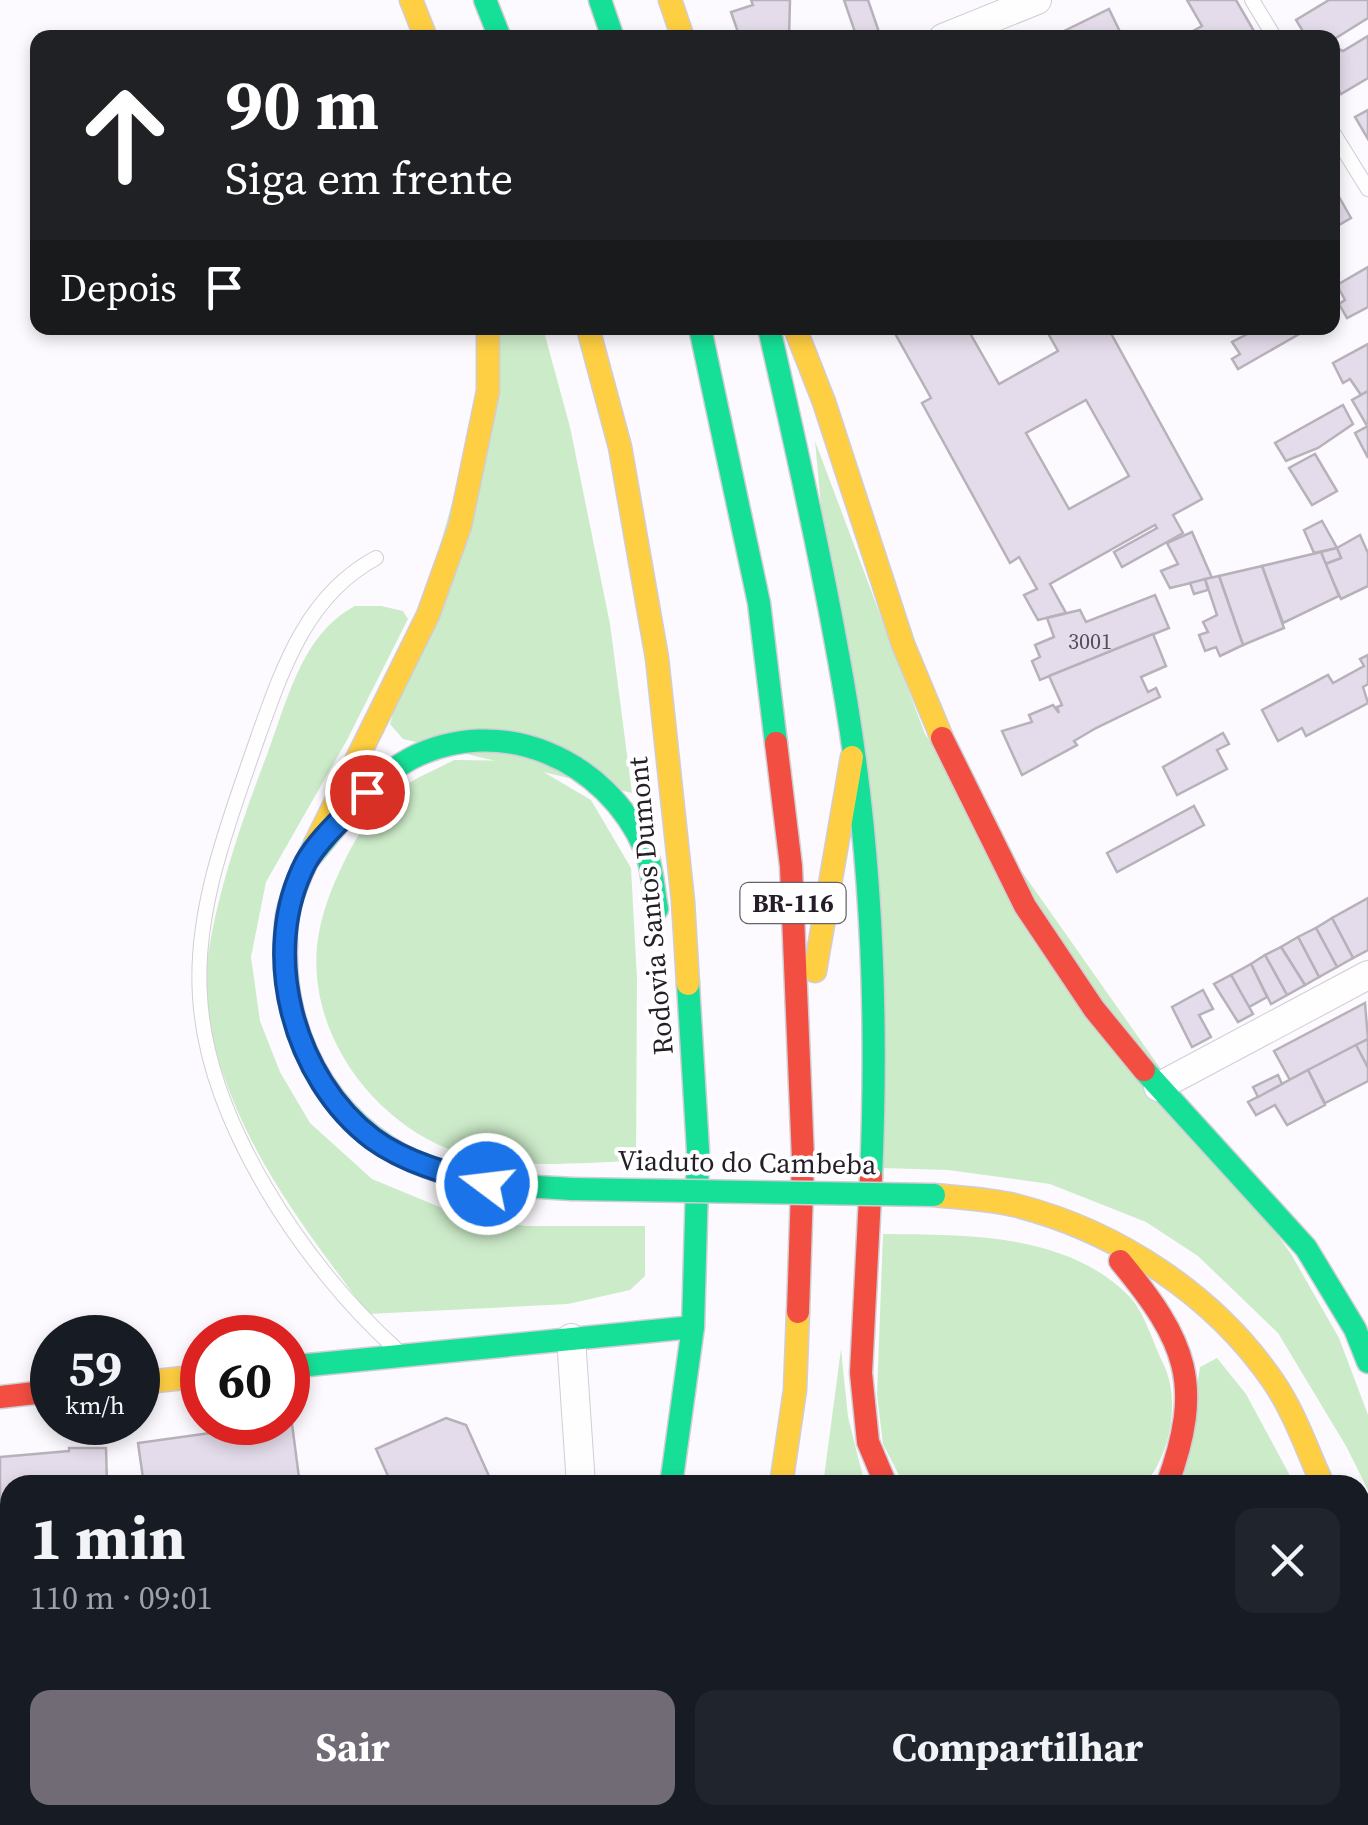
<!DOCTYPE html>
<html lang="pt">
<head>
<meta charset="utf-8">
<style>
  body { margin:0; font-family:"Source Serif 4",serif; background:#20242c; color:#f1f3f6; height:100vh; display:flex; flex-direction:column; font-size:38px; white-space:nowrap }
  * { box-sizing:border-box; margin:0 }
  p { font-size:32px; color:#9ea1a6 }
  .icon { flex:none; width:55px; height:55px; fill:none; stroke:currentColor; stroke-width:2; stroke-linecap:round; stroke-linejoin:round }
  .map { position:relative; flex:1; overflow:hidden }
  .drawer { position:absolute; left:0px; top:1475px; width:1370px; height:350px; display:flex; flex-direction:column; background:#171b24; border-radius:30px 30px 0 0; box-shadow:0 5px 15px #0003 }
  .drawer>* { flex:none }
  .guide { position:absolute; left:30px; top:30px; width:1310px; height:305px; border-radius:20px; box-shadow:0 5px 15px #0003; background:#202124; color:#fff; overflow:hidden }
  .speed { position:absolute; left:30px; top:1315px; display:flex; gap:20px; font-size:50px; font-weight:700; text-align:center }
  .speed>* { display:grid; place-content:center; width:130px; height:130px; border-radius:50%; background:#171b24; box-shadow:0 5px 15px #0003; line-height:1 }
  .speed small { font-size:25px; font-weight:400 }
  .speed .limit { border:15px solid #d22; background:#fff; color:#111 }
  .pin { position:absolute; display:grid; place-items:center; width:85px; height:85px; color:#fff; margin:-42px; border:5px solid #fff; border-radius:50%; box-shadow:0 2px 10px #0007 }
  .me { position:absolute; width:110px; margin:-55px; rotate:285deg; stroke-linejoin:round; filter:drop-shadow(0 0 8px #0008) }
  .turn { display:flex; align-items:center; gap:35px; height:210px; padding:0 30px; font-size:45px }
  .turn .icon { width:130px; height:130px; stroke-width:2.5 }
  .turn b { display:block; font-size:70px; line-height:85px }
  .then { display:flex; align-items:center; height:95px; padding:0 30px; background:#0003; gap:20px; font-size:38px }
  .round { display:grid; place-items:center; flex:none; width:105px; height:105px; border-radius:20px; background:#20242c }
  .overview { display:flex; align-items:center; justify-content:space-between; height:170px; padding:0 30px }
  h1 { font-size:60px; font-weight:700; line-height:75px }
  .cta { display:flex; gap:20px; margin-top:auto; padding:20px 30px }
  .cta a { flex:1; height:115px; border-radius:20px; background:#706b74; color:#fff; font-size:40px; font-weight:700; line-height:115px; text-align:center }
  .cta a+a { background:#20242c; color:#f1f3f6 }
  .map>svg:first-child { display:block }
</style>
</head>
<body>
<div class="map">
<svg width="1368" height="1825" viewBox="0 0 1368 1825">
  <rect width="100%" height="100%" fill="#fcfafe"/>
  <g fill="#ccebc9">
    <path d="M501 328H543L570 427 610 624 632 793 403 739 390 724Z"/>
    <path d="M815 441 925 734 1291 1254 1339 1338 1368 1415V1490L1346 1446 1278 1333 1198 1256 1146 1222 1050 1184 948 1170 882 1168Z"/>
    <path d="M355 606H381L403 611 408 619 347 740 266 882 251 957 260 1021 280 1072 310 1123 372 1179 459 1215 525 1226H645V1276L630 1290 568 1304 368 1314C308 1232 254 1166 221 1068 213 1043 204 1012 205 986 209 913 242 820 268 752 288 699 302 634 355 606Z"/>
    <path d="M454 760 525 761 591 800 631 868 637 979 636 1161C579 1162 501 1172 448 1149 370 1117 309 1033 317 946 320 916 332 886 345 860 357 836 373 809 394 793 412 779 435 770 454 760Z"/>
    <path d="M883 1234C966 1235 1065 1232 1129 1296 1144 1311 1153 1343 1163 1363 1181 1400 1171 1454 1144 1485H904L883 1444 877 1395Z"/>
    <path d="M841 1349 848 1417 865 1485H823Z"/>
    <path d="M1217 1358 1246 1394 1295 1485H1182L1200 1367Z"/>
  </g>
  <path fill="#beddbb" d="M1360 1636 1368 1641V1825H787L788 1815H1360Z"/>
  <g fill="#e5dceb" stroke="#b7b2ba" stroke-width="2.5" fill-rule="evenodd">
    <path d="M751 0H790L789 38H740L731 12 753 5Z"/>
    <path d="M844 0H868L880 35 857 38Z"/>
    <path d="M1187 0H1236L1258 38H1180L1202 26Z"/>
    <path d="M1329 0H1368V18L1336 38 1334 47 1343 51 1368 36V78L1341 94 1332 80V38H1307L1296 20Z"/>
    <path d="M1109 9 1123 38H1060L1058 34Z"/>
    <path d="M1368 110V139L1355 117Z"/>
    <path d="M1338 195 1351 218 1332 229V199Z"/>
    <path d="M1368 267V307L1347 318 1339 304 1345 300 1337 285Z"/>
    <path d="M892 328H967L999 384 1058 351 1045 328H1108L1202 499 1173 515 1183 533 1122 567 1114 552 1157 528 1155 525 1050 584 1066 613 1038 620 1024 595 1037 589 1019 557 1010 563 922 403 931 398ZM1086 400 1129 476 1069 509 1026 433Z"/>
    <path d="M1259 328H1307L1308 329 1238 369 1232 359 1240 354 1232 342Z"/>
    <path d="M1368 344V391L1361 395 1350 379 1343 383 1333 363Z"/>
    <path d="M1368 391V423L1366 424 1352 400Z"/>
    <path d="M1343 405 1353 424 1318 448 1286 461 1275 443Z"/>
    <path d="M1368 426V458L1355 433Z"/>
    <path d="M1315 454 1337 491 1312 505 1289 468Z"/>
    <path d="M1322 521 1337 548 1314 553 1304 530Z"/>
    <path d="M1192 532 1212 578 1170 588 1161 571 1178 564 1167 543Z"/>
    <path d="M1360 535 1368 553V586L1341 599 1325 564 1341 558 1337 548Z"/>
    <path d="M1337 548 1341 558 1325 564 1321 552Z"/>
    <path d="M1321 552 1339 596 1283 623 1262 566Z"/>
    <path d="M1262 566 1284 628 1243 645 1219 576Z"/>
    <path d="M1219 576 1243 645 1220 656 1216 647 1205 651 1199 635 1208 632 1203 622 1217 615 1205 579Z"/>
    <path d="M1205 579 1208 590 1194 594 1190 583Z"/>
    <path d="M1155 595 1169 628 1040 680 1032 661 1040 657 1035 645 1054 637 1047 618 1080 610 1086 622Z"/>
    <path d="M1153 634 1166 666 1141 677 1148 692 1156 688 1160 697 1096 728 1074 741 1077 745 1022 775 1002 731 1032 722 1029 715 1053 705 1059 713 1057 707 1062 705 1049 676Z"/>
    <path d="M1368 655V684L1363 687 1368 703 1306 736 1302 728 1278 741 1262 710 1328 675 1333 683 1364 666 1360 659Z"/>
    <path d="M1223 733 1229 744 1217 750 1227 769 1177 795 1163 767Z"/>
    <path d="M1194 806 1204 825 1117 872 1107 853Z"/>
    <path d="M1368 898V950L1353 958 1332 918Z"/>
    <path d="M1332 918 1353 958 1337 967 1316 928Z"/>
    <path d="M1316 928 1337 967 1319 977 1298 937Z"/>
    <path d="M1298 937 1319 977 1305 985 1281 947Z"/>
    <path d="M1281 947 1305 985 1287 995 1265 955Z"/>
    <path d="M1265 955 1287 995 1271 1004 1251 964Z"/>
    <path d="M1251 964 1267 997 1249 1007 1231 975Z"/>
    <path d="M1231 975 1253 1014 1238 1022 1214 984Z"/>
    <path d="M1203 990 1213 1009 1199 1015 1211 1037 1192 1047 1172 1007Z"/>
    <path d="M1365 1003 1368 1039 1290 1080 1274 1051Z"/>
    <path d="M1368 1039V1068L1356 1045Z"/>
    <path d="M1356 1045 1368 1068V1081L1325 1103 1308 1070Z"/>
    <path d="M1308 1070 1325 1105 1287 1125 1275 1105 1256 1115 1248 1102Z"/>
    <path d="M1278 1075 1282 1084 1258 1097 1253 1087Z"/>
    <path d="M446 1418 466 1425 493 1485H392L376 1449Z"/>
    <path d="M292 1424 300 1485H144L138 1443 225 1431 227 1439H232V1432Z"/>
    <path d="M69 1448H106L107 1485H10V1509L0 1510V1457L69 1451Z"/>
    <path d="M10 1592V1610L0 1611V1594Z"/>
    <path d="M343 1815H377L386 1825H331Z"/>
  </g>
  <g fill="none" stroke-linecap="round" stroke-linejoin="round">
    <defs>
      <g id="lane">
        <path d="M1252 0 1275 38"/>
        <path d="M1332 131 1368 189"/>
        <path d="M376 558C307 595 283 667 258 737 230 819 194 908 200 996 207 1121 304 1266 395 1348"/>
      </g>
      <g id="street">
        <path d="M943 38 1037 0"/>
        <path d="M1158 1087 1368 975"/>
        <path d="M571 1338 581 1485"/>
        <path d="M536 1825 538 1815"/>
      </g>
      <g id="fast">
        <path d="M485 0 500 38"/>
        <path d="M600 0 613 38"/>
        <path d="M700 328 759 603 776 743"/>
        <path d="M769 328C797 451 825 575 846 700 872 857 878 1019 871 1177"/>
        <path d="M315 844C305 866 292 891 287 915 285 925 286 936 286 946 282 1044 340 1139 436 1170 480 1185 524 1186 571 1189"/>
        <path d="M307 861C338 825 367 782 410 759 500 712 606 759 645 849 653 868 653 889 657 909"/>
        <path d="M1144 1070 1306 1248 1355 1329 1368 1362"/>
        <path d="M288 1367 693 1327"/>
        <path d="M671 1485 693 1327 698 1150 688 984"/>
        <path d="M765 1825 768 1815"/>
      </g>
      <g id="slow">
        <path d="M411 0 426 38"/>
        <path d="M670 0 683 38"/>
        <path d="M588 328 620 447 657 658 683 901 688 984"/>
        <path d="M795 328 824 402 903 644 942 738"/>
        <path d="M315 844 428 615 460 526 488 391V328"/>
        <path d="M815 971 852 757"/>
        <path d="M934 1195C962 1198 991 1199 1018 1206 1118 1232 1214 1295 1273 1381 1295 1413 1307 1450 1323 1485"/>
        <path d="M138 1383 202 1376"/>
        <path d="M781 1485 795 1390 798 1312"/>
        <path d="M1360 1561 1368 1578"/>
        <path d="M1360 1614 1368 1617"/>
      </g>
      <g id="jam">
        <path d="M942 738 1025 906 1094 1009 1144 1070"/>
        <path d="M776 743 791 866 803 1159 798 1312"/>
        <path d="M871 1177 861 1373 868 1442 886 1485"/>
        <path d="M1120 1261C1187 1342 1204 1384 1167 1485"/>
        <path d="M0 1397 52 1391"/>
        <path d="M622 1825 624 1815"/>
      </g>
    </defs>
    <use href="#lane" stroke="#d1cdd4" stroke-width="16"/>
    <use href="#street" stroke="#d1cdd4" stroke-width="30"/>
    <use href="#fast" stroke="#d1cdd4" stroke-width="25"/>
    <use href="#slow" stroke="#d1cdd4" stroke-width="25"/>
    <use href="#jam" stroke="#d1cdd4" stroke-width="25"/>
    <use href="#lane" stroke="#fffeff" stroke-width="14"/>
    <use href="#street" stroke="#fffeff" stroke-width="28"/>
    <use href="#fast" stroke="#16e098" stroke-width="22"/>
    <use href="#slow" stroke="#ffcf43" stroke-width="22"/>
    <use href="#jam" stroke="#f24e42" stroke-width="22"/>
    <defs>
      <path id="fast-bridge" d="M571 1189 934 1195"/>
    </defs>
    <use href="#fast-bridge" stroke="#d1cdd4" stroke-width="25" stroke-linecap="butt"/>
    <use href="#fast-bridge" stroke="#16e098" stroke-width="22"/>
  </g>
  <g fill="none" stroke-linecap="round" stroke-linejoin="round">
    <defs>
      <path id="route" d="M367 792C348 814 320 837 306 862 259 952 293 1079 373 1139 406 1163 449 1174 487 1184"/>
    </defs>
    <use href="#route" stroke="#114b97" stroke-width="25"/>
    <use href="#route" stroke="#1a73e8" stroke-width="18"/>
  </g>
  <g text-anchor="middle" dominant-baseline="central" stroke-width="8" stroke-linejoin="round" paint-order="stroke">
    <g font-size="22" fill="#554e5a">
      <text x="1090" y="641">3001</text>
    </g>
    <rect fill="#fff" stroke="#666269" stroke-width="2.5" x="740.5" y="883" width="105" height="40" rx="8"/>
    <g font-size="25" font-weight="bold" fill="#251e29">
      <text x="793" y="903">BR-116</text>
    </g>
    <g font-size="28" fill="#251e29" stroke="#fff">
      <text transform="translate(650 906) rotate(-95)">Rodovia Santos Dumont</text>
      <text transform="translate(747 1162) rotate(1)">Viaduto do Cambeba</text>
    </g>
  </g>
</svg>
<div class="speed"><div>59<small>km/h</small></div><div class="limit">60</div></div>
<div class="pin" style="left:367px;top:792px;background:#d93025"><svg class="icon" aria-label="arrive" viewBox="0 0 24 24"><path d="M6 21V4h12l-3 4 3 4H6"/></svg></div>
<svg class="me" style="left:487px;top:1184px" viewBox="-20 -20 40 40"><circle r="17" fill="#1a73e8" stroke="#fff" stroke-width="3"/><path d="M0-11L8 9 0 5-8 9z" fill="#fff"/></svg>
<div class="guide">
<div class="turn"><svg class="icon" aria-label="ahead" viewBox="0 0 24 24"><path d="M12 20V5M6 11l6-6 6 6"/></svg><div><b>90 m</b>Siga em frente</div></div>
<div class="then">Depois<svg class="icon" aria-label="arrive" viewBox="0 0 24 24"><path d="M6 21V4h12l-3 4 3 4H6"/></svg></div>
</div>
<section class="drawer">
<div class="overview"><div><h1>1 min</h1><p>110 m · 09:01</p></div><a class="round"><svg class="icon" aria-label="close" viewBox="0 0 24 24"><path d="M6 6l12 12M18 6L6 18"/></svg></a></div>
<div class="cta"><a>Sair</a><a>Compartilhar</a></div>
</section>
</div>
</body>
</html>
